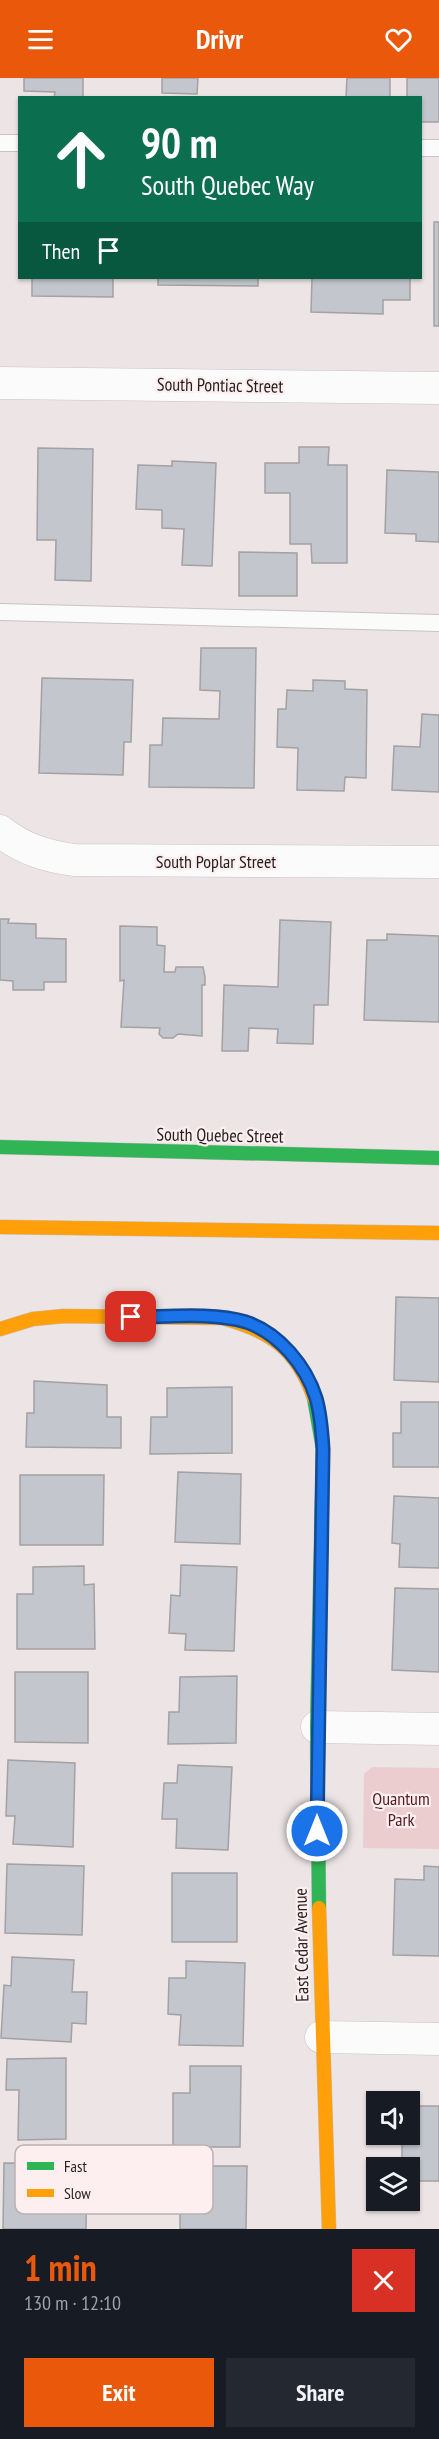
<!DOCTYPE html>
<html lang="en">
<head>
<meta charset="utf-8">
<style>
  body { margin:0; font-family:"PT Sans Narrow",sans-serif; background:#242831; color:#f1f3f6; height:100vh; display:flex; flex-direction:column; font-size:22px; white-space:nowrap }
  * { box-sizing:border-box; margin:0 }
  p { font-size:20px; color:#9ea1a6 }
  .icon { flex:none; width:33px; height:33px; fill:none; stroke:currentColor; stroke-width:2; stroke-linecap:round; stroke-linejoin:round }
  .map { position:relative; height:2151px; overflow:hidden }
  .drawer { display:flex; flex-direction:column; background:#171b24; flex:1 }
  .drawer>* { flex:none }
  .hud { position:absolute; left:18px; top:18px; width:404px; height:183px; border-radius:0px; box-shadow:0 2px 4px #0004; background:#0b6e4f; color:#fff; overflow:hidden }
  .buttons { position:absolute; left:366px; top:2013px; display:grid; gap:12px }
  .buttons a { display:grid; place-items:center; width:54px; height:54px; border-radius:0px; background:#171b24; box-shadow:0 2px 4px #0004; font-size:30px }
  .pin { position:absolute; display:grid; place-items:center; width:51px; height:51px; color:#fff; margin:-26px; border-radius:12px; box-shadow:0 3px 9px #0006 }
  .me { position:absolute; width:66px; margin:-33px; rotate:0deg; stroke-linejoin:round; filter:drop-shadow(0 0 4px #0008) }
  .turn { display:flex; align-items:center; gap:21px; height:126px; padding:0 24px; font-size:27px }
  .turn .icon { width:78px; height:78px; stroke-width:2.5 }
  .turn b { display:block; font-size:42px; line-height:51px }
  .then { display:flex; align-items:center; height:57px; padding:0 24px; background:#0003; gap:12px; font-size:22px }
  .round { display:grid; place-items:center; flex:none; width:63px; height:63px; border-radius:0px; background:#242831 }
  .headline { display:flex; align-items:center; justify-content:space-between; height:102px; padding:0 24px }
  h1 { font-size:36px; font-weight:800; line-height:45px; color:#ea580c }
  .primary-button { display:flex; gap:12px; margin-top:auto; padding:12px 24px }
  .primary-button a { flex:1; height:69px; border-radius:0px; background:#ea580c; color:#fff; font-size:24px; font-weight:800; line-height:69px; text-align:center }
  .primary-button a+a { background:#242831; color:#f1f3f6 }
  header { display:flex; justify-content:space-between; align-items:center; height:78px; padding:0 24px; background:#ea580c; color:#fff; font-size:27px; font-weight:800 }
  .map>svg:first-child { display:block }
</style>
</head>
<body>
<header><svg class="icon" aria-label="menu" viewBox="0 0 24 24"><path d="M4 6h16M4 12h16M4 18h16"/></svg>Drivr<svg class="icon" aria-label="heart" viewBox="0 0 24 24"><path d="M12 20l-8-8c-3-5 5-10 8-4 3-6 11-1 8 4z"/></svg></header>
<div class="map">
<svg width="439" height="2151" viewBox="0 0 439 2151">
  <rect width="100%" height="100%" fill="#ece4e5"/>
  <path fill="#ebcdd0" d="M372 1689 439 1690V1771L363 1770 364 1696Z"/>
  <g fill="#c3c6cc" stroke="#a3a1a2" stroke-width="1.5">
    <path d="M24 0H83V20H54L55 14 24 13Z"/>
    <path d="M162 0H198L197 16 162 15Z"/>
    <path d="M347 0H390V20L346 19Z"/>
    <path d="M407 0H439V44H420V20H407Z"/>
    <rect x="434" y="144" width="5" height="104"/>
    <path d="M32 200H113V219L32 218Z"/>
    <path d="M158 200H258V208L158 207Z"/>
    <path d="M312 200H410V222H383V236L311 234Z"/>
    <path d="M299 369H329L328 387H347V485H312L311 466H290V415H265V385H299Z"/>
    <path d="M38 370 93 371 91 503 55 502 56 462H37Z"/>
    <path d="M172 383 216 385 212 488 182 487 184 451 162 450V432L136 431 138 387 172 388Z"/>
    <path d="M387 392 439 394V464L416 463V456L385 455Z"/>
    <path d="M239 474 297 475V518H239Z"/>
    <path d="M201 570H256L254 710 149 709 150 667H162L163 640 219 641 220 613 200 612Z"/>
    <path d="M42 600 133 602 131 664H124L123 697 39 695Z"/>
    <path d="M313 602 345 603V611L367 612 366 700 345 699 344 713 297 712 298 670 277 669 278 631H286L287 612 313 613Z"/>
    <path d="M422 636 439 637V714L392 712 394 668 420 669Z"/>
    <path d="M0 841H9L8 845 36 846V860L66 861V904H44V912H13V903L0 902Z"/>
    <path d="M280 842 331 844 328 927H314L313 966 277 965 278 951 249 950 248 973H222L224 907 278 909Z"/>
    <path d="M120 848 157 849V867L165 868 164 894H175L176 889H203L205 899V907H202V958L178 956 173 960H163L159 956 160 950 121 949 124 902 120 903Z"/>
    <path d="M387 856 439 858V944L364 942 367 862H387Z"/>
    <path d="M396 1219 439 1220V1304L394 1302Z"/>
    <path d="M34 1303 107 1307V1339H121V1370L26 1369 27 1335H34Z"/>
    <path d="M232 1309V1375L150 1376 151 1339H167V1310Z"/>
    <path d="M401 1324H439V1389H393V1355H401Z"/>
    <path d="M178 1394 241 1396 240 1466 175 1464Z"/>
    <path d="M20 1397H104L103 1467H20Z"/>
    <path d="M394 1418 439 1420V1490L399 1489 400 1466 392 1465Z"/>
    <path d="M181 1487 237 1489 234 1573 185 1572 186 1556 169 1555 171 1517 180 1518Z"/>
    <path d="M84 1488V1507L94 1506 95 1571H17V1516H33V1489Z"/>
    <path d="M395 1510 439 1511V1594L392 1592Z"/>
    <path d="M15 1594H88V1665L15 1664Z"/>
    <path d="M237 1598 236 1665 168 1666 169 1634H179L180 1599Z"/>
    <path d="M8 1682 75 1685 73 1769 13 1766 15 1738H6Z"/>
    <path d="M178 1687 232 1689 228 1772 176 1770 177 1741H162L164 1705H177Z"/>
    <path d="M7 1786 84 1788 82 1857 5 1855Z"/>
    <path d="M424 1788 439 1789V1878L393 1877 395 1801 424 1802Z"/>
    <rect x="172" y="1795" width="65" height="69"/>
    <path d="M12 1879 74 1882 72 1914H87L86 1946 72 1945 71 1964 1 1960 4 1907 11 1908Z"/>
    <path d="M186 1883 245 1885 243 1968 179 1967 181 1937 168 1936 169 1900H186Z"/>
    <path d="M66 1980V2061L18 2062 19 2012H6L7 1981Z"/>
    <path d="M190 1988H241L240 2069H173V2015H190Z"/>
    <path d="M410 2028H439V2103H410V2090H402V2056H410Z"/>
    <path d="M4 2085 87 2086 86 2151H3Z"/>
    <path d="M180 2088H247L246 2151H180Z"/>
  </g>
  <g fill="none" stroke-linecap="round" stroke-linejoin="round">
    <defs>
      <g id="lane">
        <path d="M0 65H20"/>
        <path d="M420 70H439"/>
        <path d="M0 534 439 545"/>
      </g>
      <g id="street">
        <path d="M0 305 439 310"/>
        <path d="M0 753C23 771 45 778 74 782L439 784"/>
        <path d="M317 1649 439 1651"/>
        <path d="M321 1959 439 1961"/>
      </g>
      <g id="fast">
        <path d="M0 1069 439 1080"/>
        <path d="M314 1320 323 1371 317 1649 319 1830"/>
      </g>
      <g id="slow">
        <path d="M0 1149 439 1155"/>
        <path d="M0 1251 33 1241 64 1238 222 1240C271 1253 297 1271 314 1320"/>
        <path d="M319 1830 329 2151"/>
      </g>
    </defs>
    <use href="#lane" stroke="#c8c3c4" stroke-width="18"/>
    <use href="#street" stroke="#c8c3c4" stroke-width="33"/>
    <use href="#fast" stroke="#c8c3c4" stroke-width="15"/>
    <use href="#slow" stroke="#c8c3c4" stroke-width="15"/>
    <use href="#lane" stroke="#fcfbfb" stroke-width="16"/>
    <use href="#street" stroke="#fcfbfb" stroke-width="32"/>
    <use href="#fast" stroke="#30b455" stroke-width="14"/>
    <use href="#slow" stroke="#ff9f0a" stroke-width="14"/>
  </g>
  <g fill="none" stroke-linecap="round" stroke-linejoin="round">
    <defs>
      <path id="route" d="M131 1239C166 1239 213 1234 246 1244 279 1255 306 1288 316 1320 321 1337 322 1354 323 1371L317 1753"/>
    </defs>
    <use href="#route" stroke="#114b97" stroke-width="15"/>
    <use href="#route" stroke="#1a73e8" stroke-width="10"/>
  </g>
  <g text-anchor="middle" dominant-baseline="central" stroke-width="4.5" stroke-linejoin="round" paint-order="stroke">
    <g font-size="18" fill="#241f1f" stroke="#fdeeef">
      <text transform="translate(220 307) rotate(1)">South Pontiac Street</text>
      <text x="216" y="783">South Poplar Street</text>
      <text transform="translate(220 1057) rotate(1)">South Quebec Street</text>
      <text transform="translate(301 1867) rotate(-91)">East Cedar Avenue</text>
    </g>
    <g font-size="18" fill="#561a23" stroke="#fdeeef">
      <text x="401" y="1720">Quantum<tspan x="401" dy="21">Park</tspan></text>
    </g>
  </g>
  <rect x="15" y="2067" width="198" height="69" rx="9" fill="#fdeeef" stroke="#bcb0b1" stroke-width="1.5"/>
  <rect x="27" y="2084" width="27" height="8" fill="#30b455"/>
  <rect x="27" y="2111" width="27" height="8" fill="#ff9f0a"/>
  <g font-size="16" fill="#241f1f">
    <text x="64" y="2094">Fast</text>
    <text x="64" y="2121">Slow</text>
  </g>
</svg>
<div class="buttons">
<a><svg class="icon" aria-label="sound" viewBox="0 0 24 24"><path d="M4 9h4l5-4v14l-5-4H4zM17 9q2 3 0 6"/></svg></a>
<a><svg class="icon" aria-label="layers" viewBox="0 0 24 24"><path d="M12 4l9 5-9 5-9-5zM3 14l9 5 9-5"/></svg></a>
</div>
<div class="pin" style="left:131px;top:1239px;background:#d93025"><svg class="icon" aria-label="arrive" viewBox="0 0 24 24"><path d="M6 21V4h12l-3 4 3 4H6"/></svg></div>
<svg class="me" style="left:317px;top:1753px" viewBox="-20 -20 40 40"><circle r="17" fill="#1a73e8" stroke="#fff" stroke-width="3"/><path d="M0-11L8 9 0 5-8 9z" fill="#fff"/></svg>
<div class="hud">
<div class="turn"><svg class="icon" aria-label="ahead" viewBox="0 0 24 24"><path d="M12 20V5M6 11l6-6 6 6"/></svg><div><b>90 m</b>South Quebec Way</div></div>
<div class="then">Then<svg class="icon" aria-label="arrive" viewBox="0 0 24 24"><path d="M6 21V4h12l-3 4 3 4H6"/></svg></div>
</div>
</div>
<section class="drawer">
<div class="headline"><div><h1>1 min</h1><p>130 m · 12:10</p></div><a class="round" style="background:#d93025;color:#fff"><svg class="icon" aria-label="close" viewBox="0 0 24 24"><path d="M6 6l12 12M18 6L6 18"/></svg></a></div>
<div class="primary-button"><a>Exit</a><a>Share</a></div>
</section>
</body>
</html>
